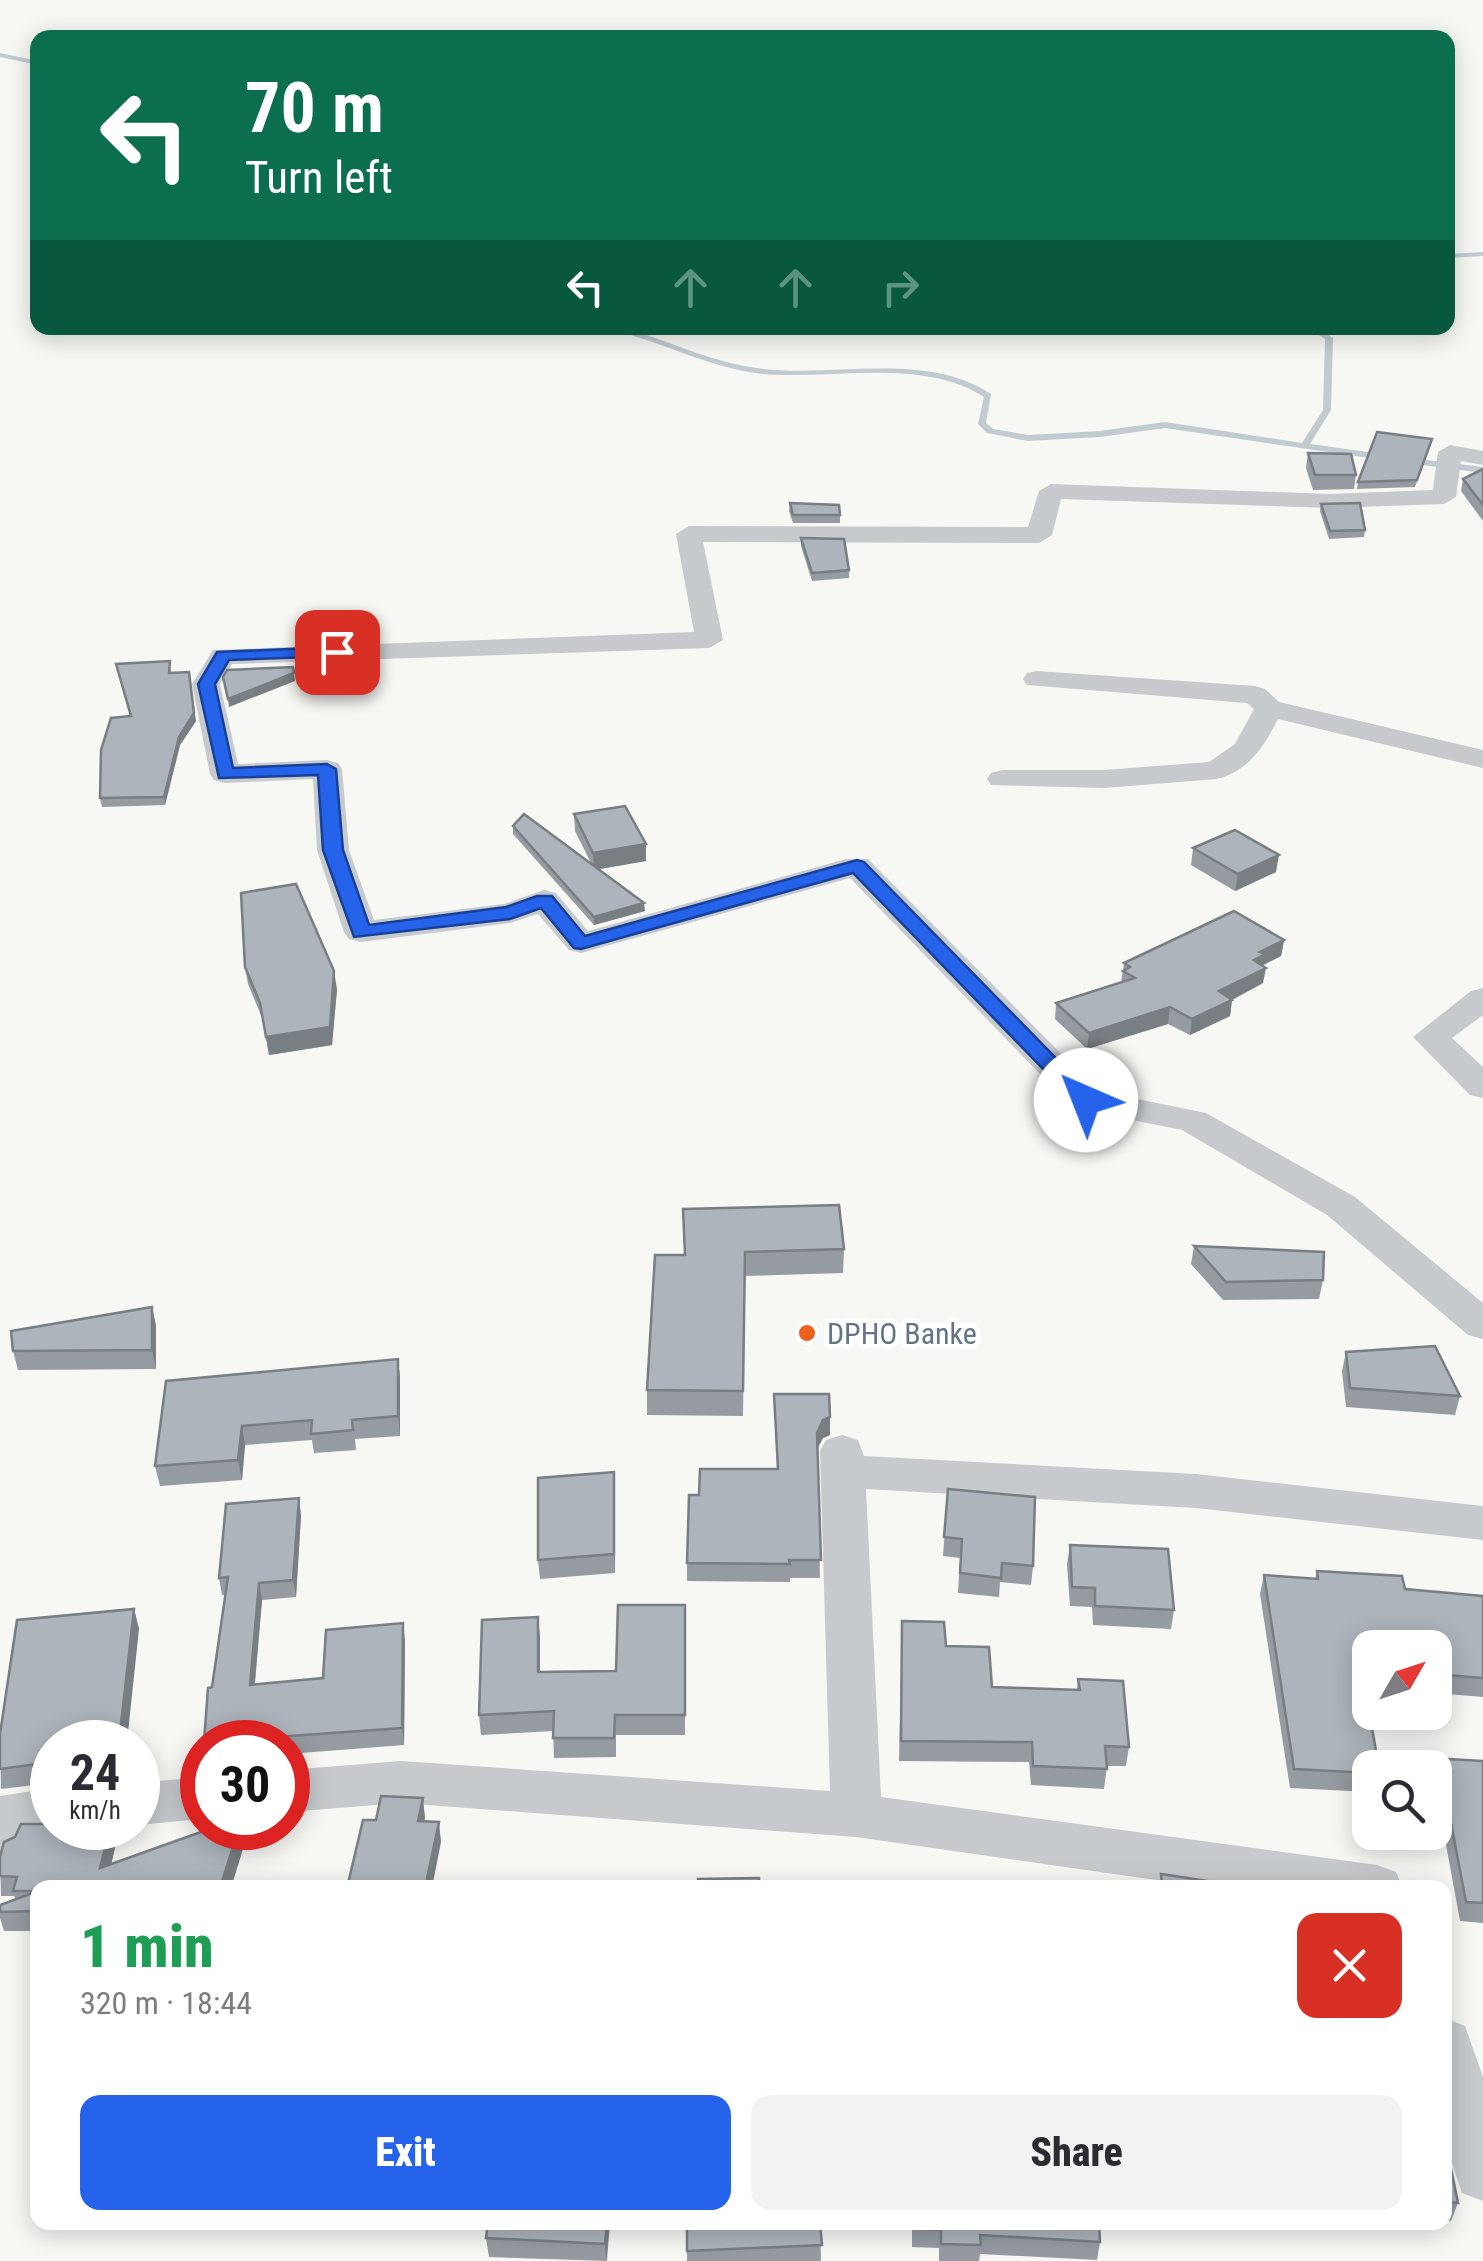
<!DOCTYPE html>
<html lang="en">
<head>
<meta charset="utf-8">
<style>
  body { margin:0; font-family:"Roboto Condensed",sans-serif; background:#f2f2f3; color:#2b2b33; height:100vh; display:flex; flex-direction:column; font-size:38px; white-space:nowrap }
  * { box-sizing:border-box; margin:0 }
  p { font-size:32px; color:#7c7c81 }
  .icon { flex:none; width:55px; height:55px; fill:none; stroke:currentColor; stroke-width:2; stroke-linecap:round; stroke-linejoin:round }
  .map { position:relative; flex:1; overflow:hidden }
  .side { position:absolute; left:30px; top:1880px; width:1422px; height:350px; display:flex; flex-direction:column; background:#fff; border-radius:20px; box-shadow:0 5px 25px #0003 }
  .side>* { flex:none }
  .top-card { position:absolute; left:30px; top:30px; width:1425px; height:305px; border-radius:20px; box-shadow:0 5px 25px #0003; background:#0b6e4f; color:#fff; overflow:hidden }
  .needle { width:65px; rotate:51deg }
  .fabs { position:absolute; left:1352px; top:1630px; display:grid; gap:20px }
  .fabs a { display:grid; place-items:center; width:100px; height:100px; border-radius:20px; background:#fff; box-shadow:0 5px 25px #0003; font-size:50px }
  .speed { position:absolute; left:30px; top:1720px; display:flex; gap:20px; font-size:50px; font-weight:700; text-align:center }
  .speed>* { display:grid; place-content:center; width:130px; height:130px; border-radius:50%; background:#fff; box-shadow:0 5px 25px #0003; line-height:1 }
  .speed small { font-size:25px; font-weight:400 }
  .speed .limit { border:15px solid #d22; background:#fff; color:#111 }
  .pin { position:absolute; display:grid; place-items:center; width:85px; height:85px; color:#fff; margin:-42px; border-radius:20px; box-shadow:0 5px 15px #0006 }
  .me { position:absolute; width:110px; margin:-55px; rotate:316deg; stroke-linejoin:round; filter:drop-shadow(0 0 8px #0008) }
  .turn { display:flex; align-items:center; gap:35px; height:210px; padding:0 50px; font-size:45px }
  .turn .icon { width:130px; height:130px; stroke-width:2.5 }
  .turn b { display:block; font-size:70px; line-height:85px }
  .lanes { display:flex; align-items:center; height:95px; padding:0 50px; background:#0003; justify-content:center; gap:50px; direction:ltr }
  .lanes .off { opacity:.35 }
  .round { display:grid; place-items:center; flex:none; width:105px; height:105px; border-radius:20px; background:#f2f2f3 }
  .headline { display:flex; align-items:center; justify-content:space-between; height:170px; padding:0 50px }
  h1 { font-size:60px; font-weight:800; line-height:75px; color:#1e9e55 }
  .cta { display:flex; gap:20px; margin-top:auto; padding:20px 50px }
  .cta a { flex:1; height:115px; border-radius:20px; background:#2563eb; color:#fff; font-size:40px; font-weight:800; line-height:115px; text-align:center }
  .cta a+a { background:#f2f2f3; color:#2b2b33 }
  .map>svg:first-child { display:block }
</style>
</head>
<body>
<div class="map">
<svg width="1483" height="2261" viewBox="0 0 1483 2261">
  <rect width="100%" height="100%" fill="#f7f7f4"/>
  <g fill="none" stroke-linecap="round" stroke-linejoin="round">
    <g fill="#c0cacf" fill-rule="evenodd">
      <path d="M0 53 38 61V65L0 57Z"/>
      <path d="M1483 252V256L1448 258V254Z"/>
      <path d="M614 328H625C669 341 711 362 757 368 833 379 923 350 991 394L986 423 993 429 1028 435 1100 431 1165 422 1302 443 1323 410 1325 339 1308 328H1317L1333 338 1331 410 1310 444 1383 454 1387 457 1383 460 1165 428 1100 437 1028 441 987 433 978 424 984 397C923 357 831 380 762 374 726 370 692 356 658 344 643 338 627 335 614 328Z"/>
      <path d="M1410 458 1483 467V473L1407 463 1406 461Z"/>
    </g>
    <g fill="#c6cacd" fill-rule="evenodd">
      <path d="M1450 445 1483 451V465L1461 461 1456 497 1444 504 1330 508 1061 499 1052 535 1039 543 703 542 723 640 709 648 232 664 220 684 238 764 327 760 338 763 342 769 349 850 374 920 504 904 544 890 556 893 588 931 846 859H868L1098 1091 1206 1113 1355 1197 1483 1303V1339L1468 1335 1327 1215 1182 1130 1073 1108 850 878 581 953 569 950 538 914 510 923 361 942 349 939 344 932 317 850 313 779 225 783 214 780 210 774 192 684 213 650 694 632 676 534 689 526 1028 527 1039 491 1051 484 1330 494 1433 490 1438 452Z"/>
      <path d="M1037 671 1255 686 1265 689 1279 702 1483 750V768L1278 719C1264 746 1249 771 1217 779L1104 788 991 785 987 779 991 773 1002 770H1104L1209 762 1235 744 1254 709 1247 703 1027 685 1023 679 1027 673Z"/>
      <path d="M1483 988V1015L1452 1038 1483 1067V1098L1470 1095 1413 1037 1471 991Z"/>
      <path d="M842 1435 858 1440 864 1456 1196 1474 1483 1506V1540L1196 1508 866 1489 881 1797 1377 1865 1396 1872 1403 1888H1212L856 1837 401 1803 288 1812V1770L401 1761 830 1791 820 1451 826 1440Z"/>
      <path d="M202 1777V1819L138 1825V1783Z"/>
      <path d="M52 1788V1828H64L28 1834 18 1855 0 1861V1796Z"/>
      <path d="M1445 2018 1465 2026 1483 2077V2201L1462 2193 1445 2143Z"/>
    </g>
  </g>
  <g fill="#959ba1">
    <path d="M1432 439 1415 487 1357 489 1358 482Z"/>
    <path d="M1308 453 1356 475 1354 489 1313 490 1306 468Z"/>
    <path d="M1483 469V521L1461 491 1463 479Z"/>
    <path d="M790 503 840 515V523H793L789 511Z"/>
    <path d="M1321 504 1365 530 1364 537 1329 539 1320 511Z"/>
    <path d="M801 538 849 570V578L812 581 801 546Z"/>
    <path d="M116 664 171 669V673L196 721 180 745 165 805 102 807 100 798 130 716Z"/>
    <path d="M574 814 646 861 599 869 645 911 594 925 513 834V826L591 863 575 831Z"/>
    <path d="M1193 848 1276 872 1235 891 1191 865Z"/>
    <path d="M1284 940 1281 956 1263 965V983L1232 1000 1230 1016 1190 1035 1168 1024 1087 1049 1055 1019 1056 1003 1121 983 1124 963Z"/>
    <path d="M245 967 337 989 332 1045 269 1055 263 1020 248 984Z"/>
    <path d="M683 1209 844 1249 843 1273 745 1276 743 1416 647 1415V1390L685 1255Z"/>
    <path d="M1194 1246 1323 1280 1319 1299 1223 1300 1191 1264Z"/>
    <path d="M152 1307 156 1326V1369L18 1370 13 1351Z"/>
    <path d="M1346 1352 1460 1396 1455 1415 1346 1407 1342 1371Z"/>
    <path d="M398 1359 400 1378V1436L355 1439 356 1450 314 1453 312 1440 245 1445 242 1480 160 1486 155 1466 166 1381Z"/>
    <path d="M774 1394 830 1417V1435L823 1438 817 1449 820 1578H790V1582L687 1581V1563L699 1495 777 1469Z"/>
    <path d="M948 1489 1033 1566 1031 1585 1000 1582 999 1597 958 1593 960 1558 943 1556Z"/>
    <path d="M615 1492V1573L540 1579 538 1560Z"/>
    <path d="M301 1515 296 1597 262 1600 255 1684 323 1678 405 1640 404 1745 288 1754V1742H204L226 1595H222L219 1578Z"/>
    <path d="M1070 1545 1174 1610 1171 1629 1093 1625 1092 1607 1070 1606 1067 1564Z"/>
    <path d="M1317 1571 1405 1589 1483 1596V1697L1435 1693V1648H1370V1695H1366L1370 1792 1290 1788 1260 1594 1264 1575 1315 1579Z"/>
    <path d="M685 1605V1735H616V1757L554 1758 553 1731 481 1735 479 1715 540 1636V1672L616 1671Z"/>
    <path d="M134 1609 139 1629 52 1742V1783L1 1789 0 1734Z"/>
    <path d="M902 1621 946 1646 992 1687 1077 1690 1078 1679 1129 1747 1126 1766H1107L1104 1789 1031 1785 1029 1762 899 1761Z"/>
    <path d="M1448 1759 1483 1761V1923L1460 1921 1436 1790 1441 1771H1445Z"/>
    <path d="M52 1828H112L116 1843 111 1864 212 1828H245L247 1836 38 1888V1931H4L0 1918V1905L16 1899 14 1896H1L0 1857Z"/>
    <path d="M1445 2154 1458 2203 1451 2221H1445Z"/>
    <path d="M488 2222H820L821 2261H687V2227L610 2224 607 2261 489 2257 486 2238Z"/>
    <path d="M912 2222H1099L1100 2242 1097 2260 980 2254 979 2261H939V2248L912 2247Z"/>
  </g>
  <g fill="#797e83">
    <path d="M189 672 196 721 180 745 165 805 164 797 179 737Z"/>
    <path d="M294 673 295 681 229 707 228 699Z"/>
    <path d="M646 844V861L594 870 593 853Z"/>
    <path d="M1279 855 1276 872 1235 891 1238 874Z"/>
    <path d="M644 903 645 911 594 925V917Z"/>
    <path d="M1284 940 1281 956 1263 965 1262 969 1266 968 1263 983 1228 1002 1232 1000 1230 1016 1190 1035 1192 1019 1260 952Z"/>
    <path d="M334 971 337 989 332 1045 269 1055 266 1037Z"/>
    <path d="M1170 1007 1168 1024 1087 1049 1089 1033Z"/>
    <path d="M152 1307 156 1326V1369L152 1350Z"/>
    <path d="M398 1359 400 1378V1436L398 1416Z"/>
    <path d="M830 1417V1435L823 1438 816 1451 817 1433 823 1420Z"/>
    <path d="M242 1426 245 1445 242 1480 238 1460Z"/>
    <path d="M614 1472 615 1492V1573L614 1554Z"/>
    <path d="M299 1498 301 1515 296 1597 293 1580Z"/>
    <path d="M259 1583 262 1600 253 1701 250 1685Z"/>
    <path d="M134 1609 139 1629 127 1742H119Z"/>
    <path d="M538 1617 540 1636V1692L538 1672Z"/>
    <path d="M403 1623 405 1640 404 1745 402 1728Z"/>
    <path d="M423 1798 425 1818 420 1840 418 1821Z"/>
    <path d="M439 1822 441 1842 432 1888H425Z"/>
    <path d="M110 1828H112L116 1843 106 1888 100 1868Z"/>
    <path d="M239 1828H245L247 1836 231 1888H220Z"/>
    <path d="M607 2222H610L606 2261 605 2244Z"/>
  </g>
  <g fill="#adb4bb" stroke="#797e83" stroke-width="2.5">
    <path d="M1377 432 1432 439 1417 480 1358 482Z"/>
    <path d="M1308 453 1351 454 1356 475H1315Z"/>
    <path d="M1483 469V505L1463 479Z"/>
    <path d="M790 503 839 505 840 515H793Z"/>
    <path d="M1360 503 1365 530 1330 531 1321 504Z"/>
    <path d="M801 538 844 539 849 570 812 573Z"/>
    <path d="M170 661 169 673 189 672 194 713 179 737 164 797 100 798 101 750 111 718 131 716 116 664Z"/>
    <path d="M293 667 294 673 228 699 223 677 227 670Z"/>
    <path d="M625 806 646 844 593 853 574 814Z"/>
    <path d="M524 814 644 903 594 917 513 826Z"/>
    <path d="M1235 830 1279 855 1238 874 1193 848Z"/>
    <path d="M296 884 334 971 330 1027 266 1037 260 1003 245 967 241 893Z"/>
    <path d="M1234 911 1284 940 1260 952 1265 954 1254 960 1266 968 1219 991 1232 1000 1192 1019 1170 1007 1089 1033 1056 1003 1135 978 1123 971 1130 967 1124 963Z"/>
    <path d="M839 1205 844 1249 745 1252 743 1391 647 1390 655 1255H685L683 1209Z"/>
    <path d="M1194 1246 1324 1252 1323 1280 1226 1282Z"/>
    <path d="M152 1307V1350L13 1351 11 1331Z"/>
    <path d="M1435 1346 1460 1396 1350 1388 1346 1352Z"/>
    <path d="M398 1359V1416L352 1420 353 1430 311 1434 312 1420 242 1426 238 1460 155 1466 166 1381Z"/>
    <path d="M774 1394H829L830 1417 823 1420 817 1433 821 1560H789L790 1564 687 1563 689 1495H699L700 1469H778Z"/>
    <path d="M614 1472V1554L538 1560V1478Z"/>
    <path d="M948 1489 1035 1497 1033 1566 1002 1563 1001 1578 960 1573 962 1539 944 1537Z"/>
    <path d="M299 1498 293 1580 259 1583 250 1685 323 1678 326 1630 403 1623 402 1728 204 1742 208 1688 212 1687 228 1577 219 1578 226 1504Z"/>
    <path d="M1070 1545 1168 1549 1174 1610 1095 1606V1588L1072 1587Z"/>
    <path d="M1317 1571 1402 1576 1405 1589 1483 1596V1678L1435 1674V1648H1370V1676H1363L1379 1768H1370V1773L1294 1769 1264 1575 1318 1579Z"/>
    <path d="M618 1605H685V1715H615L614 1738H553L554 1711 479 1715 482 1620 538 1617V1672L616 1671Z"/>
    <path d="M134 1609 119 1742H52V1762L0 1769V1734L17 1620Z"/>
    <path d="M902 1621 944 1622 946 1646 989 1647 992 1687 1080 1690 1078 1679 1123 1681 1129 1747 1105 1746 1107 1769 1033 1766 1032 1742 901 1741Z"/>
    <path d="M1448 1759 1483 1761V1903L1466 1902 1441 1771H1451Z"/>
    <path d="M381 1796 423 1798 418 1821 439 1822 425 1888H347L363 1820H376Z"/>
    <path d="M21 1824H52V1828H110L100 1868 212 1828H239L220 1888H38V1891H13L17 1877 0 1876V1857L4 1842 15 1837Z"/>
    <path d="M1161 1874 1214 1882H1251L1252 1888H1162Z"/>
    <path d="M759 1878V1886H799V1888H698V1879Z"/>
    <path d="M38 1891V1911L0 1912V1905Z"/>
    <path d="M1445 2154H1448L1458 2203 1445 2202Z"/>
    <path d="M488 2222H607L605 2244 486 2238Z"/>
    <path d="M687 2222H820L822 2245 687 2251Z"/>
    <path d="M913 2222H1099L1100 2242 980 2235 981 2245 941 2244V2230L914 2228Z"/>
  </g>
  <path fill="#2563eb" stroke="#184099" stroke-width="2.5" d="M337 647 345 652 343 656 229 660 215 684 233 768 327 764 336 769 343 850 369 925 506 907 537 896H552L585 936 857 860 864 862 1097 1100 1086 1107 1078 1105 853 873 581 949 574 948 541 908 510 919 354 937 323 850 318 775 219 778 198 684 217 652Z"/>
  <circle fill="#ee601d" stroke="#fff" stroke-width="4" cx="807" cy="1333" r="10"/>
  <g text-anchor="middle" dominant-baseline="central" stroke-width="10" stroke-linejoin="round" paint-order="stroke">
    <g font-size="30" fill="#647487" stroke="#fff" text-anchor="start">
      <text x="827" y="1333">DPHO Banke</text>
    </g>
  </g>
</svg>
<div class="fabs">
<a><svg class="needle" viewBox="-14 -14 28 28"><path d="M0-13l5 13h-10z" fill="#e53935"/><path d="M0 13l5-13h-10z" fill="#7c7c81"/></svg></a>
<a><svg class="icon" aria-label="search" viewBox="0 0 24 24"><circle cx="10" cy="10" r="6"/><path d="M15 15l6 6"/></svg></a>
</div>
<div class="speed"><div>24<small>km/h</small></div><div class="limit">30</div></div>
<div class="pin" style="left:337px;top:652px;background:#d93025"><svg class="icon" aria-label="arrive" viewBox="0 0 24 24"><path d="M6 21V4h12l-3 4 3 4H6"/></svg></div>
<svg class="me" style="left:1086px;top:1100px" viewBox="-20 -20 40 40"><circle r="19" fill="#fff"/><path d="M0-13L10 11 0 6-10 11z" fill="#2563eb"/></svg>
<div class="top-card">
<div class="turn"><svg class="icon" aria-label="left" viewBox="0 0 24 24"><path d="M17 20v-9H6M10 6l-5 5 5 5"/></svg><div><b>70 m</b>Turn left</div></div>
<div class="lanes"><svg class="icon" aria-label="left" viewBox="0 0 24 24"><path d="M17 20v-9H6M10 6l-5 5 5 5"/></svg><svg class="icon off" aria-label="ahead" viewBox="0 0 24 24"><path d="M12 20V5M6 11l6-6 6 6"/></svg><svg class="icon off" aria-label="ahead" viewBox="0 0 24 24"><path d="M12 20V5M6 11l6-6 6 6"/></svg><svg class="icon off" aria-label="right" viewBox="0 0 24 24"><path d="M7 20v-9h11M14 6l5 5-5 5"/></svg></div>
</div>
<section class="side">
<div class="headline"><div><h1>1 min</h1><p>320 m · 18:44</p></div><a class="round" style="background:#d93025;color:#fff"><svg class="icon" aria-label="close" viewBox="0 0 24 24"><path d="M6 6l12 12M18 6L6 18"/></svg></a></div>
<div class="cta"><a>Exit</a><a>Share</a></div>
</section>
</div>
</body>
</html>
